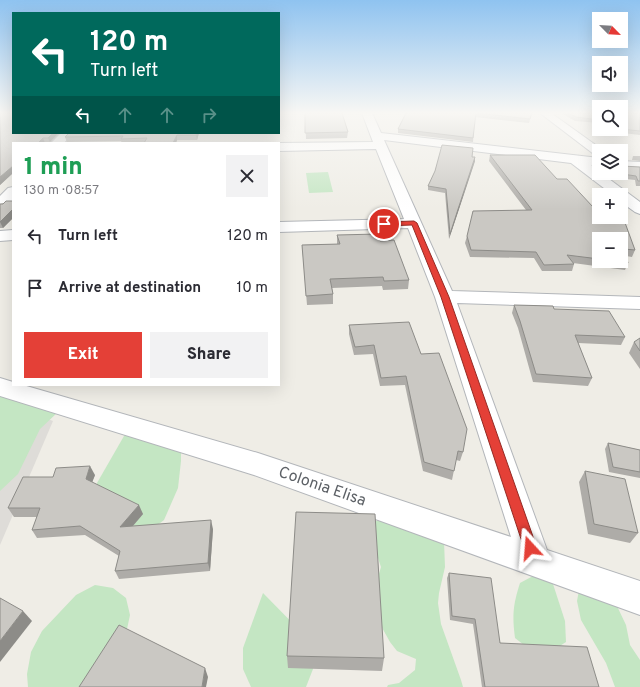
<!DOCTYPE html>
<html lang="en">
<head>
<meta charset="utf-8">
<style>
  body { margin:0; font-family:Overpass,sans-serif; background:#f2f2f3; color:#2b2b33; height:100vh; display:flex; flex-direction:column; font-size:15px; white-space:nowrap }
  * { box-sizing:border-box; margin:0 }
  p { font-size:13px; color:#7c7c81 }
  .icon { flex:none; width:22px; height:22px; fill:none; stroke:currentColor; stroke-width:2; stroke-linecap:round; stroke-linejoin:round }
  .map { position:relative; flex:1; overflow:hidden }
  .sheet { position:absolute; left:12px; top:142px; width:268px; height:244px; display:flex; flex-direction:column; background:#fff; border-radius:0px; box-shadow:0 4px 16px #0002 }
  .sheet>* { flex:none }
  .top-card { position:absolute; left:12px; top:12px; width:268px; height:122px; border-radius:0px; box-shadow:0 4px 16px #0002; background:#00695c; color:#fff; overflow:hidden }
  .needle { width:26px; rotate:114deg }
  .tools { position:absolute; left:592px; top:12px; display:grid; gap:8px }
  .tools a { display:grid; place-items:center; width:36px; height:36px; border-radius:0px; background:#fff; box-shadow:0 4px 16px #0002; font-size:20px }
  .pin { position:absolute; display:grid; place-items:center; width:34px; height:34px; color:#fff; margin:-17px; border:2px solid #fff; border-radius:50%; box-shadow:0 1px 4px #0007 }
  .me { position:absolute; width:44px; margin:-22px; rotate:341deg; stroke-linejoin:round; filter:drop-shadow(0 0 3px #0008) }
  .turn { display:flex; align-items:center; gap:14px; height:84px; padding:0 12px; font-size:18px }
  .turn .icon { width:52px; height:52px; stroke-width:2.5 }
  .turn b { display:block; font-size:28px; line-height:34px }
  .lanes { display:flex; align-items:center; height:38px; padding:0 12px; background:#0003; justify-content:center; gap:20px; direction:ltr }
  .lanes .off { opacity:.35 }
  .round { display:grid; place-items:center; flex:none; width:42px; height:42px; border-radius:0px; background:#f2f2f3 }
  .headline { display:flex; align-items:center; justify-content:space-between; height:68px; padding:0 12px }
  h1 { font-size:24px; font-weight:800; line-height:30px; color:#1e9e55 }
  .action { display:flex; gap:8px; margin-top:auto; padding:8px 12px }
  .action a { flex:1; height:46px; border-radius:0px; background:#e44037; color:#fff; font-size:16px; font-weight:800; line-height:46px; text-align:center }
  .action a+a { background:#f2f2f3; color:#2b2b33 }
  ul { padding:0; list-style:none }
  li { display:flex; align-items:center; gap:12px; height:52px; padding:0 12px }
  li div { flex:1 }
  li b { display:block; font-size:15px }
  li em { font-style:normal }
  .map>svg:first-child { display:block }
</style>
</head>
<body>
<div class="map">
<svg width="640" height="687" viewBox="0 0 640 687">
  <rect width="100%" height="100%" fill="#efede6"/>
  <path fill="#dedcd8" d="M0 401 53 421 0 545Z"/>
  <g fill="#c4e6c3">
    <path d="M328 172 333 192 309 193 306 173Z"/>
    <path d="M0 392 58 412 40 429 18 474 0 491Z"/>
    <path d="M133 427 181 450V461L178 488 164 520 147 533 133 527 95 495 97 483 124 436Z"/>
    <path d="M375 521H382L444 541 445 567 439 593 438 603 441 624 461 680 463 687H387L388 685 399 683 415 670 416 659 397 651 390 642 380 624 376 584 381 567 378 558 371 554Z"/>
    <path d="M533 576 553 584 565 621 566 642 552 651 533 652 515 638C512 615 513 605 520 583Z"/>
    <path d="M95 585 113 588 126 598 130 615 121 657 117 687H28L27 674 31 652 42 631 76 595Z"/>
    <path d="M580 585 616 604 626 625 630 645 640 660V687H615L606 663 581 620 577 601Z"/>
    <path d="M263 593 316 647 313 669 306 687H251L243 669V648Z"/>
  </g>
  <g fill="none" stroke-linecap="round" stroke-linejoin="round">
    <defs>
      <g id="minor">
        <path d="M362 113H372L381 133 599 158V166L591 165 599 171V173H601L640 202V214L635 212 621 202V195H613L571 163 384 140 452 291 640 297V309L457 303 547 550 640 581V615L254 475 0 396V378L13 382V385H23L258 453 511 537 435 297 408 228 279 232V222L404 219 376 149 279 151V143L373 142Z"/>
        <path d="M540 113H551L604 151H599V156L595 155Z"/>
        <path d="M634 113H640V116L635 115Z"/>
        <path d="M61 133H73L64 143H51Z"/>
        <path d="M621 161 640 162V170L621 169Z"/>
        <path d="M13 187V200L5 208 0 209V196L8 188Z"/>
        <path d="M13 230V240L0 241V231Z"/>
      </g>
    </defs>
    <use href="#minor" stroke="#b3b6ba" stroke-width="2"/>
    <use href="#minor" fill="#fff" fill-rule="evenodd"/>
  </g>
  <g fill="#aeaca8" fill-rule="evenodd">
    <path d="M0 113 13 133H59L50 142 13 143V173L0 185Z"/>
    <path d="M305 113 348 132 347 138 306 139Z"/>
    <path d="M406 113H532L529 123 475 117 473 142 398 133V129Z"/>
    <path d="M561 113H599V123L575 121Z"/>
    <path d="M621 113H640V135L606 131V129H621Z"/>
    <path d="M69 133H199L197 140H177L176 143H122L121 141 67 142 65 137Z"/>
    <path d="M490 155 557 179 635 250 632 257 626 256 628 263 625 270 573 263 574 264 572 271H542L534 258 470 257 465 243 467 236 526 210 489 161ZM599 239 621 261H599Z"/>
    <path d="M633 156H640V161L632 160Z"/>
    <path d="M472 157H475V161L449 239 445 193 428 190V186Z"/>
    <path d="M598 163H599V169L596 167Z"/>
    <path d="M622 166 640 167V186H636L635 180 609 177 604 173H621Z"/>
    <path d="M13 201V218L3 228H0V204Z"/>
    <path d="M337 235 380 241 409 280 408 289 383 290 382 286 332 288 333 294V304L307 305 302 245 337 244Z"/>
    <path d="M514 305 554 309 625 337 621 345 578 343 592 378 588 386 533 382 518 328 512 313Z"/>
    <path d="M349 325 421 354 463 452 460 461 456 460 452 480 423 471 405 385 380 386 373 354 354 355 349 334Z"/>
    <path d="M640 338V369L629 353 634 342Z"/>
    <path d="M608 443 640 450V478L609 472 605 449Z"/>
    <path d="M585 471 638 533 630 543 588 534 579 482Z"/>
    <path d="M95 475 92 482 143 514 133 526 213 529 210 571 119 579 115 571 119 556 85 535 37 538 32 530 37 517H14L8 508 53 477Z"/>
    <path d="M449 573 500 643 599 687H482L473 624 450 620 447 578Z"/>
    <path d="M287 656 384 658 382 671 288 668Z"/>
  </g>
  <g fill="#8d8c88">
    <path d="M53 133H59L50 142 48 138Z"/>
    <path d="M197 133H199L197 140 196 135Z"/>
    <path d="M177 135V140L176 143H173Z"/>
    <path d="M43 138 45 143H38Z"/>
    <path d="M475 157V161L449 239 450 234Z"/>
    <path d="M13 166V173L0 185V177Z"/>
    <path d="M13 209V218L3 228 0 222Z"/>
    <path d="M90 466 95 475 90 488 86 479Z"/>
    <path d="M139 505 143 514 124 536 120 527Z"/>
    <path d="M211 520 213 529 210 571 208 563Z"/>
    <path d="M23 611 32 621 0 662V641Z"/>
    <path d="M205 668 208 677 206 687H202Z"/>
  </g>
  <g fill="#cac8c3" stroke="#8d8c88">
    <path d="M0 113H13V133H53L48 138H43L38 143H13V166L0 177Z"/>
    <path d="M305 113H342L348 132 305 133Z"/>
    <path d="M406 113H532L530 119 476 113 473 138 398 129Z"/>
    <path d="M568 113H599V120L576 117Z"/>
    <path d="M621 113H640V131L621 129Z"/>
    <path d="M69 133H197L196 135H177L173 143H144L147 138 121 139 123 136 65 137Z"/>
    <path d="M442 145 473 148 472 157H475L450 234 446 189 428 186 435 171Z"/>
    <path d="M490 155H535L557 179H567L593 207H599V217H613L615 219 624 220 635 250 624 249 628 263 612 261H621V239H599V259L567 255 574 264 544 265 536 252 471 250 467 236 473 211 532 210Z"/>
    <path d="M621 156H622V166L640 167V181H638L636 176 615 173H621Z"/>
    <path d="M6 201H13V209L0 222V204H3Z"/>
    <path d="M378 234 380 241 394 240 409 280 384 281 383 277 330 279 333 294 306 296 302 245 340 244 337 235Z"/>
    <path d="M514 305 553 306 554 309 609 311 625 337 575 335 592 378 536 374 520 321Z"/>
    <path d="M409 322 421 354 439 353 467 429 463 452 458 451 454 471 424 462 406 376 381 378 374 345 355 347 349 325Z"/>
    <path d="M640 338V351L634 342Z"/>
    <path d="M608 443 640 450V472L613 467Z"/>
    <path d="M90 466 86 479 139 505 120 527 211 520 208 563 115 571 120 551 80 526 32 530 40 508H8L23 477H53L56 468Z"/>
    <path d="M585 471 625 479 638 533 594 524Z"/>
    <path d="M296 512 375 514 384 658 287 656Z"/>
    <path d="M449 573 491 578 500 643 587 647 599 687H485L475 619 452 616Z"/>
    <path d="M0 598 23 611 0 641Z"/>
    <path d="M119 625 205 668 202 687H79Z"/>
  </g>
  <linearGradient id="sky" x2="0" y2="1"><stop stop-color="#8fc3f0"/><stop offset="0.54" stop-color="#f8f7f4"/><stop offset="1" stop-color="#f8f7f4" stop-opacity="0"/></linearGradient>
  <rect width="640" height="209" fill="url(#sky)"/>
  <path fill="#e44037" stroke="#942a24" d="M414 221 417 223 449 297 537 548 535 552 530 554 526 552 524 548 441 297 412 225 384 226 381 224 384 222Z"/>
  <g text-anchor="middle" dominant-baseline="central" stroke-width="3" stroke-linejoin="round" paint-order="stroke">
    <g font-size="16" fill="#5d6166" stroke="#fff">
      <text transform="translate(322 487) rotate(19)">Colonia Elisa</text>
    </g>
  </g>
</svg>
<div class="tools">
<a><svg class="needle" viewBox="-14 -14 28 28"><path d="M0-13l5 13h-10z" fill="#e53935"/><path d="M0 13l5-13h-10z" fill="#7c7c81"/></svg></a>
<a><svg class="icon" aria-label="sound" viewBox="0 0 24 24"><path d="M4 9h4l5-4v14l-5-4H4zM17 9q2 3 0 6"/></svg></a>
<a><svg class="icon" aria-label="search" viewBox="0 0 24 24"><circle cx="10" cy="10" r="6"/><path d="M15 15l6 6"/></svg></a>
<a><svg class="icon" aria-label="layers" viewBox="0 0 24 24"><path d="M12 4l9 5-9 5-9-5zM3 14l9 5 9-5"/></svg></a>
<a>+</a>
<a>−</a>
</div>
<div class="pin" style="left:384px;top:224px;background:#d93025"><svg class="icon" aria-label="arrive" viewBox="0 0 24 24"><path d="M6 21V4h12l-3 4 3 4H6"/></svg></div>
<svg class="me" style="left:530px;top:548px" viewBox="-20 -20 40 40"><path d="M0-17L14 15 0 8-14 15z" fill="#e44037" stroke="#fff" stroke-width="4"/></svg>
<div class="top-card">
<div class="turn"><svg class="icon" aria-label="left" viewBox="0 0 24 24"><path d="M17 20v-9H6M10 6l-5 5 5 5"/></svg><div><b>120 m</b>Turn left</div></div>
<div class="lanes"><svg class="icon" aria-label="left" viewBox="0 0 24 24"><path d="M17 20v-9H6M10 6l-5 5 5 5"/></svg><svg class="icon off" aria-label="ahead" viewBox="0 0 24 24"><path d="M12 20V5M6 11l6-6 6 6"/></svg><svg class="icon off" aria-label="ahead" viewBox="0 0 24 24"><path d="M12 20V5M6 11l6-6 6 6"/></svg><svg class="icon off" aria-label="right" viewBox="0 0 24 24"><path d="M7 20v-9h11M14 6l5 5-5 5"/></svg></div>
</div>
<section class="sheet">
<div class="headline"><div><h1>1 min</h1><p>130 m · 08:57</p></div><a class="round"><svg class="icon" aria-label="close" viewBox="0 0 24 24"><path d="M6 6l12 12M18 6L6 18"/></svg></a></div>
<ul>
<li><svg class="icon" aria-label="left" viewBox="0 0 24 24"><path d="M17 20v-9H6M10 6l-5 5 5 5"/></svg><div><b>Turn left</b></div><em>120 m</em></li>
<li><svg class="icon" aria-label="arrive" viewBox="0 0 24 24"><path d="M6 21V4h12l-3 4 3 4H6"/></svg><div><b>Arrive at destination</b></div><em>10 m</em></li>
</ul>
<div class="action"><a>Exit</a><a>Share</a></div>
</section>
</div>
</body>
</html>
